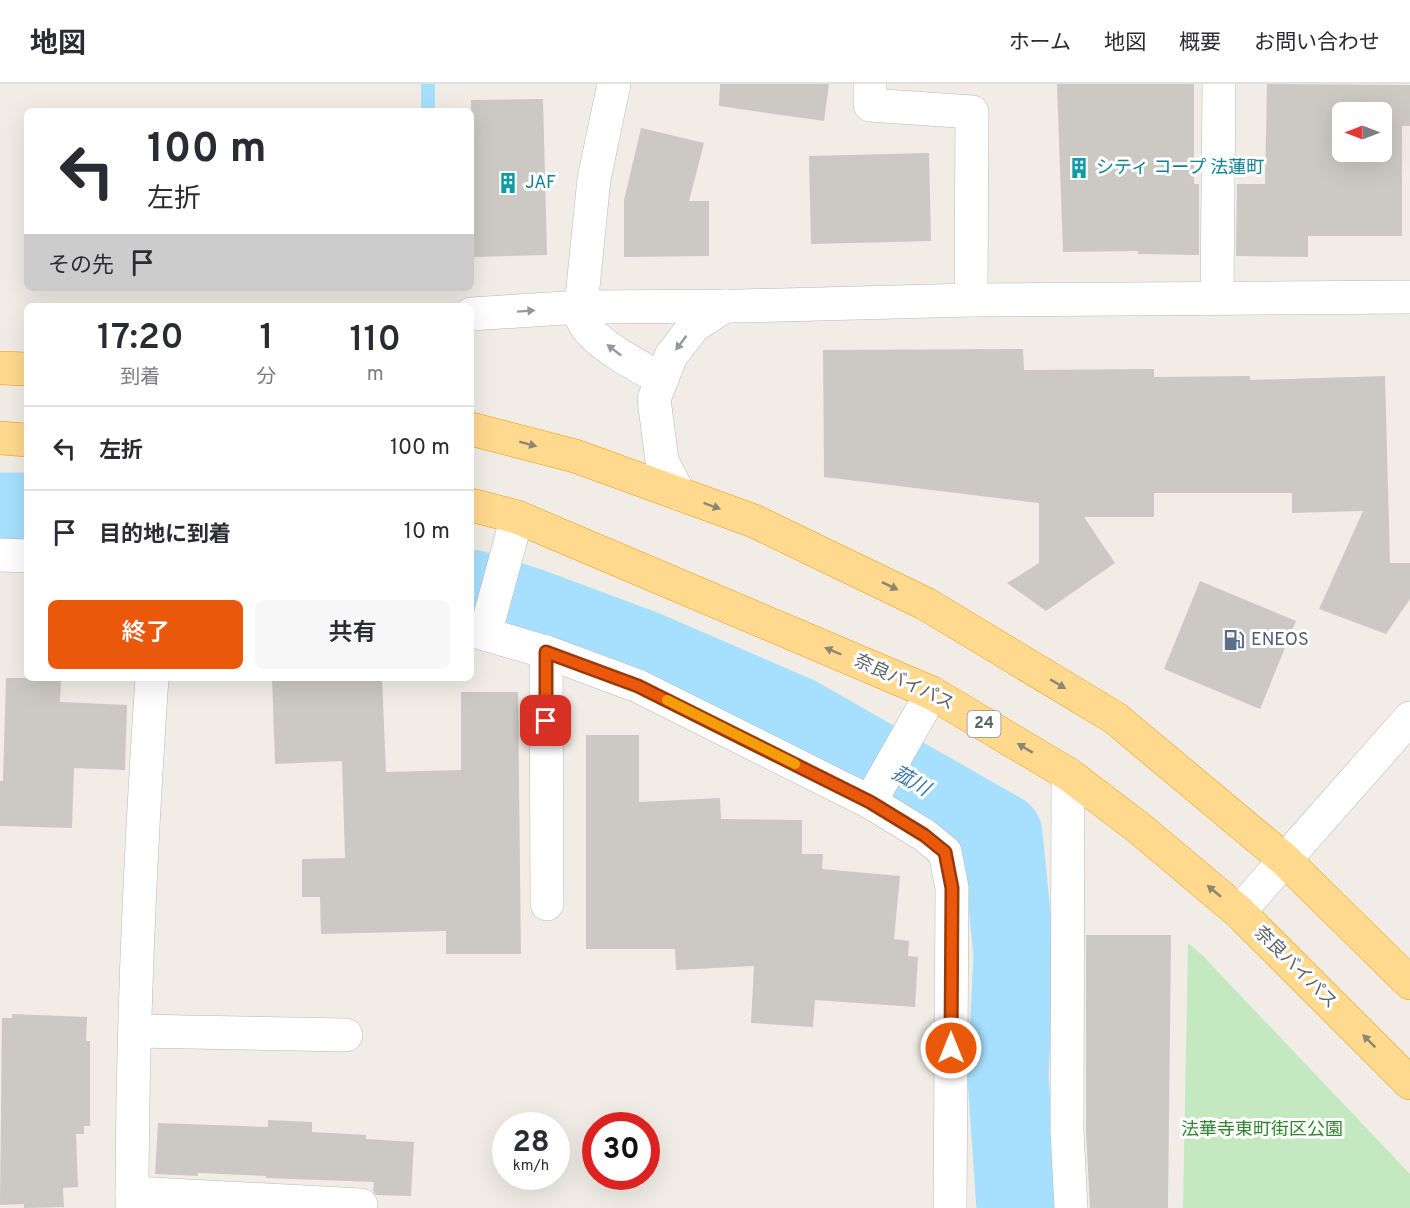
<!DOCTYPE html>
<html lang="ja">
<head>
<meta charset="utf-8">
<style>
  body { margin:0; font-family:Overpass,"Noto Sans JP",sans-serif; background:#f7f7f7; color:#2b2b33; height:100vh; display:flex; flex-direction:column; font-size:22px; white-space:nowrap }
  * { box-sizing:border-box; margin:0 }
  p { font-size:20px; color:#7c7c81 }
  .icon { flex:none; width:33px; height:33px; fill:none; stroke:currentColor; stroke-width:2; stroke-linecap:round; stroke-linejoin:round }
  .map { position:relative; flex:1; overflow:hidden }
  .side { position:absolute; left:24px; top:219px; width:450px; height:378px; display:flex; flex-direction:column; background:#fff; border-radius:9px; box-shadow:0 6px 24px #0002 }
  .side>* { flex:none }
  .top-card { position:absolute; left:24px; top:24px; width:450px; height:183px; border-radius:9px; box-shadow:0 6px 24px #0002; background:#fff; color:#2b2b33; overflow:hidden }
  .needle { width:39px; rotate:270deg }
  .controls { position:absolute; left:1332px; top:18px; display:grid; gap:12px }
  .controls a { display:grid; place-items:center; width:60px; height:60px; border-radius:9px; background:#fff; box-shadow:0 6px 24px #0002; font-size:30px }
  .speed { position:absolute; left:492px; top:1028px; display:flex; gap:12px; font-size:30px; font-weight:700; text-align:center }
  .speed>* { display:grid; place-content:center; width:78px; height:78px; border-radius:50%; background:#fff; box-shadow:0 6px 24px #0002; line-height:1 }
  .speed small { font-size:15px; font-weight:400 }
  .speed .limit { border:9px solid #d22; background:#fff; color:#111 }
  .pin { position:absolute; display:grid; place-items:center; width:51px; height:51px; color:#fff; margin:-26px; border-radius:12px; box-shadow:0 3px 9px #0006 }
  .me { position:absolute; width:66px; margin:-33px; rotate:0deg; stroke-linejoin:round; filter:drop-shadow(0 0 4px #0008) }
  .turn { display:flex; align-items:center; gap:21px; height:126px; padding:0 24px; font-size:27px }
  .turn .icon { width:78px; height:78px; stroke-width:2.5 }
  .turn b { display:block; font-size:42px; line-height:51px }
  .then { display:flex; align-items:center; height:57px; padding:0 24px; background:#0003; gap:12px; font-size:22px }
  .eta { display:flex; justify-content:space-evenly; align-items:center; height:102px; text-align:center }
  .eta b { font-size:36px; font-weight:600; line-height:42px }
  .primary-button { display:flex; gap:12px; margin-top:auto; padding:12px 24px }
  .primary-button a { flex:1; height:69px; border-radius:9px; background:#ea580c; color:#fff; font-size:24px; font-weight:600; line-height:69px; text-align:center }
  .primary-button a+a { background:#f7f7f7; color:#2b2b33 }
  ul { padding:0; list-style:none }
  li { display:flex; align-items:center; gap:18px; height:84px; padding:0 24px; border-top:2px solid #e1e1e2 }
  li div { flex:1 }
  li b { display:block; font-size:22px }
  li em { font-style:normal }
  header { display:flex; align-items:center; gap:36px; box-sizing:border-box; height:84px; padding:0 30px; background:#fff; border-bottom:2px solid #e1e1e2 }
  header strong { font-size:28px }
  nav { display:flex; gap:33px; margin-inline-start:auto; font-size:21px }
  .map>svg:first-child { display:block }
</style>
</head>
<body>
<header>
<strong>地図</strong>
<nav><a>ホーム</a><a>地図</a><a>概要</a><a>お問い合わせ</a></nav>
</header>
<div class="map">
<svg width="1410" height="1124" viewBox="0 0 1410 1124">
  <rect width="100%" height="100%" fill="#f1ede6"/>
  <path fill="#c4e9c1" d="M1188 859 1202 871 1410 1090V1124H1183Z"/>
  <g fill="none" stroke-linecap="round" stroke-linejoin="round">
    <path stroke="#a7e0ff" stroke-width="14" d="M428 0V27"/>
    <g stroke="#a7e0ff" stroke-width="81">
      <path d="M0 429H27"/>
      <path d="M471 506 529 524 642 566 797 633 1002 750 1014 871 1008 993 1017 1124"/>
    </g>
  </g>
  <g fill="#ccc8c3" fill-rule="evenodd">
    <path d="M720 0H829L824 37 719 22Z"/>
    <path d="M1057 0H1194V100H1199V171L1138 170V167L1063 168Z"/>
    <path d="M1267 0 1410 1V42H1402V152H1308V173L1236 172 1237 100H1265ZM1342 28H1382V68H1342Z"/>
    <path d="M543 15 547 171 471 173V16Z"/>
    <path d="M641 44 704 59 689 117H709V172L624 173V116Z"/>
    <path d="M929 69 931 157 811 160 809 72Z"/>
    <path d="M1023 265 1024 286 1154 285V293L1250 292V296L1385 292 1390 479H1410V515L1386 550 1319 525 1363 427 1292 429V409H1154V433H1084L1115 479 1046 527 1007 499 1039 479V419L824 393 823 266Z"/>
    <path d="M1200 497 1296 537 1260 625 1164 585Z"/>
    <path d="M6 594H61L60 618 127 621 125 686 74 684 72 744 0 742V697H3Z"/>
    <path d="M272 594H382L386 688 461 686V608H518L521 870H446V847L321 850 320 813H302V775L345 774 342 677 275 680Z"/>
    <path d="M586 651H639V718L720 714 721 735 802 736V770H823L822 785 900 792 894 855 909 857 908 872 918 873 915 923 815 916 813 943 751 939 754 882 676 886 675 865H586Z"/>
    <path d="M1086 851H1171L1168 1124H1090L1086 1047Z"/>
    <path d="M12 930 87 933 86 957H90V1042H84V1050H76L78 1103 63 1104 64 1123 24 1124V1120L0 1121 2 934H12Z"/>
    <path d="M268 1036 312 1038V1048L366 1051V1055L414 1058 411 1112 376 1111 373 1107 374 1098 266 1094V1092L198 1089V1092L155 1090 158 1039 268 1043Z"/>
  </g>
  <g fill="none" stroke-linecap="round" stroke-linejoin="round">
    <defs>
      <g id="minor">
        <path d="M614 0 594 95 581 223C581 227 581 233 583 237 593 259 641 284 662 295"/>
        <path d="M870 0V21L972 28 971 216"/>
        <path d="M1217 214 1219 0"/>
        <path d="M471 230 581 223 740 222 971 216 1410 213"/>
        <path d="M679 410 662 377 654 315 671 272 694 242 725 222"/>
        <path d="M0 471 27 472"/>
        <path d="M471 546 546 568 638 602 870 718 924 751 945 768 952 804 950 1124"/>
        <path d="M485 550 517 433"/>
        <path d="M546 568 547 820"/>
        <path d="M1068 690 1067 1047 1071 1124"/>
        <path d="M870 718 932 609"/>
        <path d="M1239 828 1410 634"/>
        <path d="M135 947 346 951"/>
        <path d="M132 1109 361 1121"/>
        <path d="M132 1124C132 947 140 770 152 594"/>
      </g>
      <g id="highway">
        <path d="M0 284 27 285"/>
        <path d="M471 345 575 372 754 437 926 520 1115 634 1285 776 1410 899"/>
        <path d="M0 354 27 356"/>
        <path d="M471 421 517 433 932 609 1068 690 1139 744 1239 828 1410 999"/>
      </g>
    </defs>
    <use href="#minor" stroke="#b6b9bd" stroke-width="34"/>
    <use href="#highway" stroke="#f69500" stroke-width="34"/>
    <use href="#minor" stroke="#fff" stroke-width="33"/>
    <use href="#highway" stroke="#ffd98e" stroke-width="33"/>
  </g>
  <defs><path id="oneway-solid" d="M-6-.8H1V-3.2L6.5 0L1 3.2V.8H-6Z" transform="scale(1.5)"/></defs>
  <g fill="#96999c">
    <use href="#oneway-solid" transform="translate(526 227) rotate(-4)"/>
    <use href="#oneway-solid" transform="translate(681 259) rotate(127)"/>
    <use href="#oneway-solid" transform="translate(614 266) rotate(-142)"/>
  </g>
  <g fill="#8e8673">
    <use href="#oneway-solid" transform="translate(528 360) rotate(15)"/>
    <use href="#oneway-solid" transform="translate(712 422) rotate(20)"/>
    <use href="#oneway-solid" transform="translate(890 502) rotate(26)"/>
    <use href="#oneway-solid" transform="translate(833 567) rotate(-157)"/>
    <use href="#oneway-solid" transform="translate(1058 600) rotate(31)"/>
    <use href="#oneway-solid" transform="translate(1025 664) rotate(-149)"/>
    <use href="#oneway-solid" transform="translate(1214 807) rotate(-140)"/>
    <use href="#oneway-solid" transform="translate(1369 957) rotate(-135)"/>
  </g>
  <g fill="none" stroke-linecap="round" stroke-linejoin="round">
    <defs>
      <path id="route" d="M546 637V568L638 602 870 718 924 751 945 768 952 804 951 964"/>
    </defs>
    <use href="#route" stroke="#983908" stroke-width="15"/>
    <use href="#route" stroke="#ea580c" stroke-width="10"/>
    <path stroke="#f59e0b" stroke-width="10" d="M667 616 795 680"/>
  </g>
  <defs>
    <symbol id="building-bare" viewBox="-9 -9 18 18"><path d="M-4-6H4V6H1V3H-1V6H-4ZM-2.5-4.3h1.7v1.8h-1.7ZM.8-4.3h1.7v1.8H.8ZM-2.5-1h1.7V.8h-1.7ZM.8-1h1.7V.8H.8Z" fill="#0f9aa8" stroke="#fff" stroke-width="2.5" paint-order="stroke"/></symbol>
    <symbol id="fuel-bare" viewBox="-9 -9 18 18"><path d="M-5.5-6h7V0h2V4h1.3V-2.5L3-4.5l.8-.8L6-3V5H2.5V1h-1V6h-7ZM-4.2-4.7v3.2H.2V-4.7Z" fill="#5c6f8a" stroke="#fff" stroke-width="2.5" paint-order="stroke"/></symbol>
  </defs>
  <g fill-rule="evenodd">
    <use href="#building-bare" x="1064" y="69" width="30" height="30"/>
    <use href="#building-bare" x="493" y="84" width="30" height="30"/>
    <use href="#fuel-bare" x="1219" y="541" width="30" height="30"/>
  </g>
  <g text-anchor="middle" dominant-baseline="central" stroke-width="6" stroke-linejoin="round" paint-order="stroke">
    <rect fill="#fff" stroke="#8e9195" stroke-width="1.5" x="967.5" y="627" width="33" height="26" rx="4.5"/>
    <g font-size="16" font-weight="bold" fill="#5d6267">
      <text x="984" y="640">24</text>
    </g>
    <g font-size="18" fill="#0d838f" stroke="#fff" text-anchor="start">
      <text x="1096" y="84">シティ コープ 法蓮町</text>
      <text x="525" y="99">JAF</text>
    </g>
    <g font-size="18" fill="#4e5e75" stroke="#fff" text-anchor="start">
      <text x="1251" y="556">ENEOS</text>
    </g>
    <g font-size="18" fill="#5d6267" stroke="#fff">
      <text transform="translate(904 599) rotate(25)">奈良バイパス</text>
      <text transform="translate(1295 884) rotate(45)">奈良バイパス</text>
    </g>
    <g font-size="18" fill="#328430" stroke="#fff">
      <text x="1262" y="1046">法華寺東町街区公園</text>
    </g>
    <g font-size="20" font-style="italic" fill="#3777a6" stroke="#fff">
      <text transform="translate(910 698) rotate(30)">菰川</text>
    </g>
  </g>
</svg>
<div class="controls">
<a><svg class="needle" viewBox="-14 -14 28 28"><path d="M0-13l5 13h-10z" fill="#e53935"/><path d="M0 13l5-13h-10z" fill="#7c7c81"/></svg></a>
</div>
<div class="speed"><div>28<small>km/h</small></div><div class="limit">30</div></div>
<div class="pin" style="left:546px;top:637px;background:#d93025"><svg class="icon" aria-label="arrive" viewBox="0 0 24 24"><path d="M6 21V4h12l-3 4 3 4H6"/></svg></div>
<svg class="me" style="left:951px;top:964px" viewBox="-20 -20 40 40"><circle r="17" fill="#ea580c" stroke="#fff" stroke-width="3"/><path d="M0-11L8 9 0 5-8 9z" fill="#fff"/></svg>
<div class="top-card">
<div class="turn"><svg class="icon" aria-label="left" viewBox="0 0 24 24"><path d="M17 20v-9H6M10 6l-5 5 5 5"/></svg><div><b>100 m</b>左折</div></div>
<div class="then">その先<svg class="icon" aria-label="arrive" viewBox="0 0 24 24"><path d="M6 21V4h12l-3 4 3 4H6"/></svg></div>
</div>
<section class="side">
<div class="eta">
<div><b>17:20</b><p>到着</p></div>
<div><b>1</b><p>分</p></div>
<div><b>110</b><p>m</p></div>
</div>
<ul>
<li><svg class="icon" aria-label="left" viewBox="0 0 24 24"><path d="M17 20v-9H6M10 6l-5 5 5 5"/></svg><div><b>左折</b></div><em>100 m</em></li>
<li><svg class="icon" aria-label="arrive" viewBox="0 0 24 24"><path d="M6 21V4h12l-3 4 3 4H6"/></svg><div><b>目的地に到着</b></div><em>10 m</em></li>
</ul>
<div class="primary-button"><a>終了</a><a>共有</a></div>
</section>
</div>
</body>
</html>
